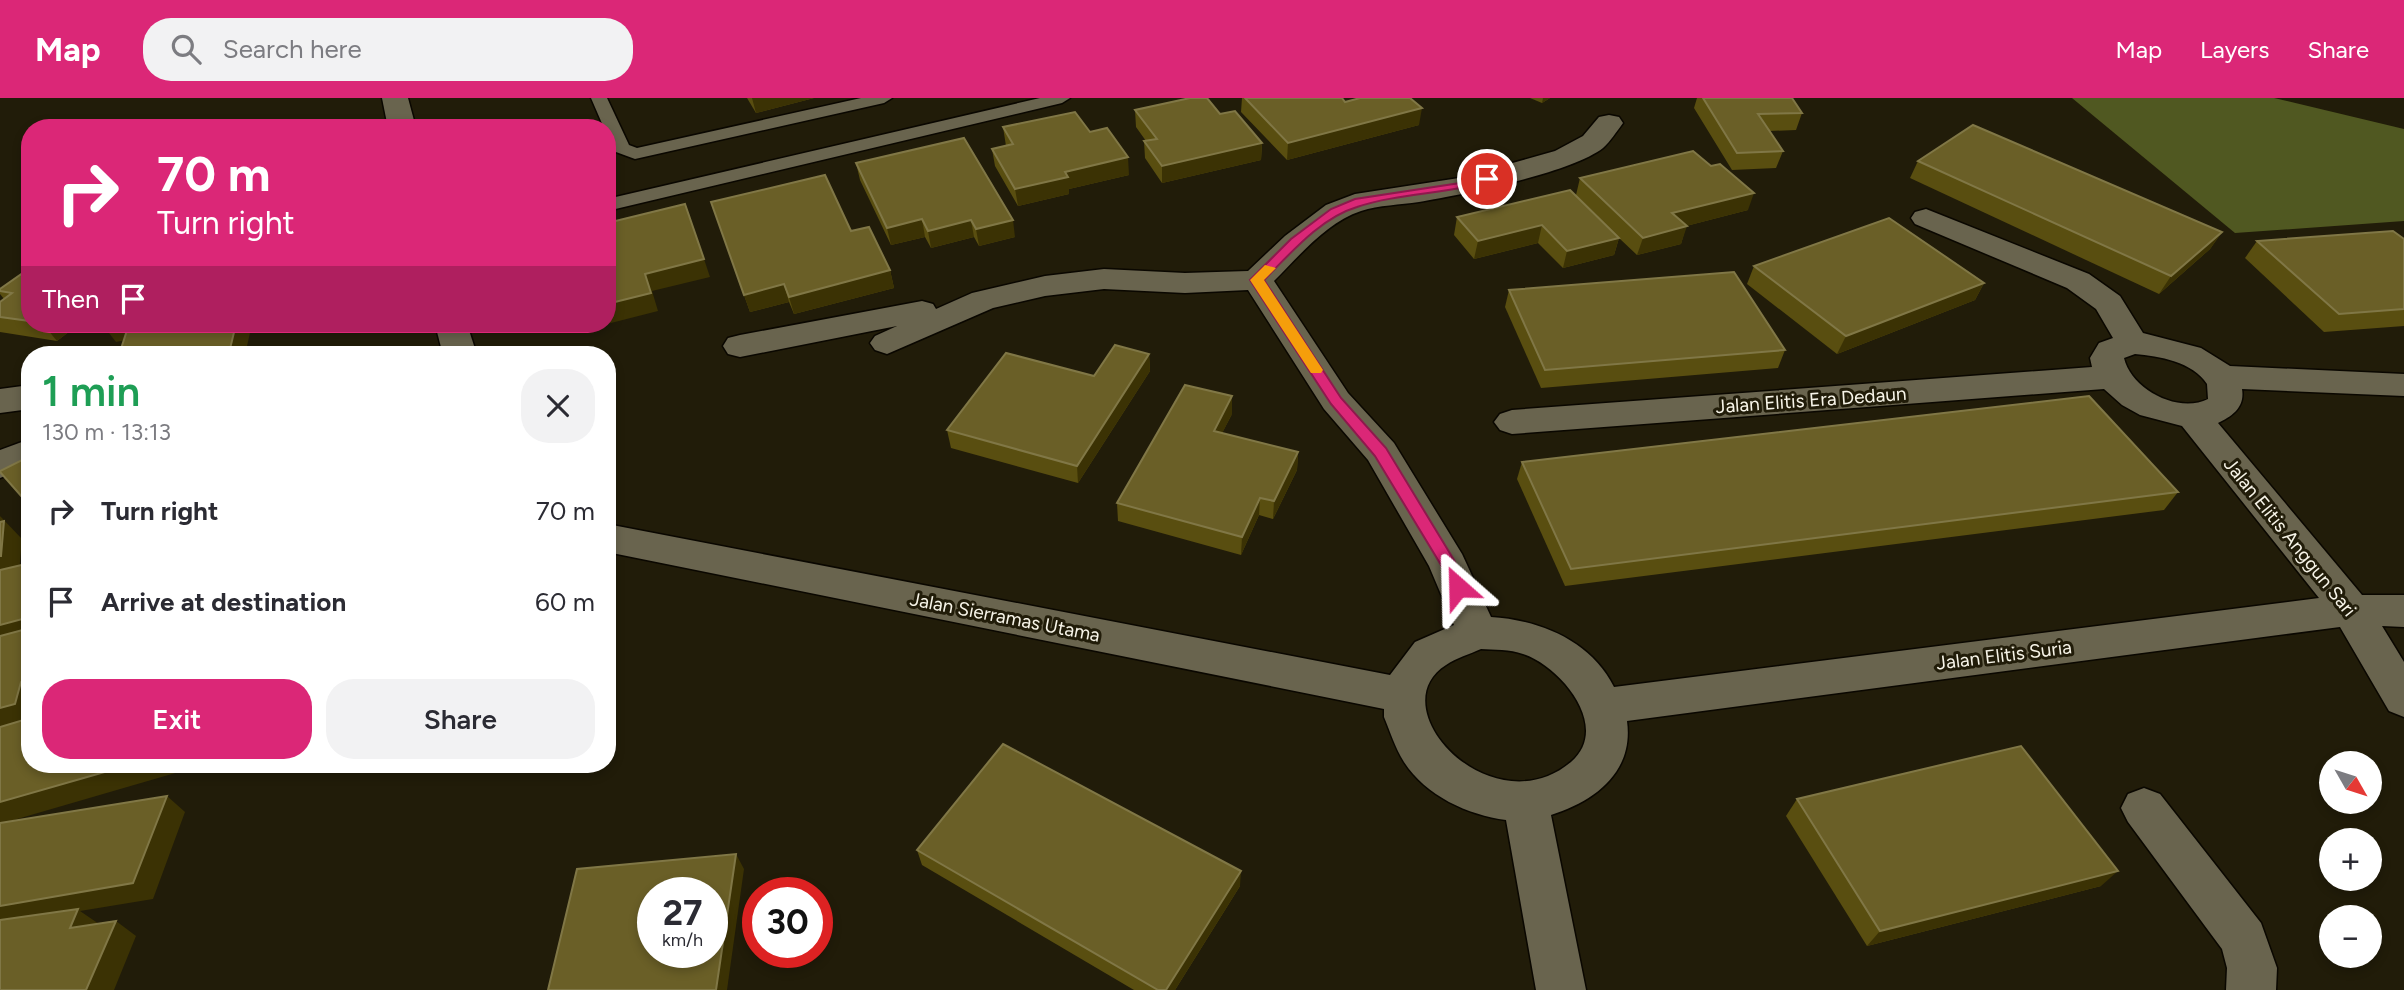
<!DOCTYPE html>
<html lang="en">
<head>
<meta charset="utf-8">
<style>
  body { margin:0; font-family:Figtree,sans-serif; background:#f2f2f3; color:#2b2b33; height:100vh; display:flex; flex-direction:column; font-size:26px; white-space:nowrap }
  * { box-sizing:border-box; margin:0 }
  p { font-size:23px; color:#7c7c81 }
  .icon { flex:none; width:38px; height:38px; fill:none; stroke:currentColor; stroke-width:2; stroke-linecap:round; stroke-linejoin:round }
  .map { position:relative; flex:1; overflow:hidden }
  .sheet { position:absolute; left:21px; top:248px; width:595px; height:427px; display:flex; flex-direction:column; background:#fff; border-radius:28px; box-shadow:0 4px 10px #0003 }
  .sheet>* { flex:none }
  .hud { position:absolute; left:21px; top:21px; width:595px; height:214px; border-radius:28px; box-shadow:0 4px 10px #0003; background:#db2777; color:#fff; overflow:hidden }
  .needle { width:46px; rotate:129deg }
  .buttons { position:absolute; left:2319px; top:653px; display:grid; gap:14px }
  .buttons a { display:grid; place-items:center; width:63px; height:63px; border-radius:50%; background:#fff; box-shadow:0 4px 10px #0003; font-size:35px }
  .speed { position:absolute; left:637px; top:779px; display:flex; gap:14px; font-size:35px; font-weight:700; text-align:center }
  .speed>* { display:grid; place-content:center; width:91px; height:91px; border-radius:50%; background:#fff; box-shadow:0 4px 10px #0003; line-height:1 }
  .speed small { font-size:18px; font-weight:400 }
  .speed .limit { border:10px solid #d22; background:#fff; color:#111 }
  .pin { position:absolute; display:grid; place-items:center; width:60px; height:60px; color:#fff; margin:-30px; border:4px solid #fff; border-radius:50%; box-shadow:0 2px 7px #0007 }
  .me { position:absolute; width:77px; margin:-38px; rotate:335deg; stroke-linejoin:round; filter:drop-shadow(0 0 5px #0008) }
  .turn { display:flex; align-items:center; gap:24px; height:147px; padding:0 21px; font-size:32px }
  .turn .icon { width:91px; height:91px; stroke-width:2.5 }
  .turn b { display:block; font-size:49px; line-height:60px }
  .then { display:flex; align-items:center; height:66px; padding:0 21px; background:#0003; gap:14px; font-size:26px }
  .round { display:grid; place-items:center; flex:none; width:74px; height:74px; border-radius:28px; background:#f2f2f3 }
  .headline { display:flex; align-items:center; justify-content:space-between; height:119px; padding:0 21px }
  h1 { font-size:42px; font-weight:600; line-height:52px; color:#1e9e55 }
  .primary-button { display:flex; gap:14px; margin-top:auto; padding:14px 21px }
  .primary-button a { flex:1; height:80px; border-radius:28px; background:#db2777; color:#fff; font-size:28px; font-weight:600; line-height:80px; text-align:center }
  .primary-button a+a { background:#f2f2f3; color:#2b2b33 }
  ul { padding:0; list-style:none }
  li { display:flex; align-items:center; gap:21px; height:91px; padding:0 21px }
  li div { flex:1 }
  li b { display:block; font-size:26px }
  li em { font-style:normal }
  header { display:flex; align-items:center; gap:42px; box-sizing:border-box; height:98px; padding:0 35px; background:#db2777; color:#fff }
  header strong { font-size:33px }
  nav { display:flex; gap:38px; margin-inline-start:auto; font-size:24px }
  .search { width:490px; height:63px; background:#f2f2f3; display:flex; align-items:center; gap:18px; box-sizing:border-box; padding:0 24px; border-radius:28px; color:#7c7c81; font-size:26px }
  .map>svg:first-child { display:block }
</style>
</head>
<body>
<header>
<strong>Map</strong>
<div class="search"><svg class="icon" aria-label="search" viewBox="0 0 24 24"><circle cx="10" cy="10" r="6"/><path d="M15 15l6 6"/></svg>Search here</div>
<nav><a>Map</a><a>Layers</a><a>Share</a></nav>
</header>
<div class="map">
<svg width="2404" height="892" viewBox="0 0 2404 892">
  <rect width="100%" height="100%" fill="#211c09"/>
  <path fill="#505821" d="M2072 0H2274L2404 31V123L2235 135Z"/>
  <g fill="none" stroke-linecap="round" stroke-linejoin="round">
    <defs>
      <g id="lane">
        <path d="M591 0H607L629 47 637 50 861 0H892L884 5 635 61 616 54 607 30H604Z"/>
        <path d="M1040 0H1070L1062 5 607 113V101Z"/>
      </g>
      <g id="street">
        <path d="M382 0H408L416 30H388Z"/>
        <path d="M1609 17 1619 19 1623 25C1617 33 1610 44 1603 50 1571 75 1461 97 1419 104 1400 107 1379 107 1361 113 1327 124 1298 159 1274 183L1348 295 1394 345 1462 456 1491 519C1540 522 1591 543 1614 589L2319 500 2182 328 2140 317 2122 307 2104 291 1512 336 1500 332 1494 324 1500 316 1512 312 2092 269 2090 260 2099 245 2113 240 2096 211 2067 190 1915 126 1911 120 1915 114 1926 111 2089 176 2120 198 2143 235 2201 250 2230 268 2404 276V298L2242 291C2245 309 2233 318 2218 325L2362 497H2404V529L2382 528 2404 564V619L2389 613 2340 529 1627 623C1634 674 1595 703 1551 717L1586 892H1536L1506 722C1468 717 1426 698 1404 664 1395 650 1390 633 1384 619V611L607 454V426L1390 577 1415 544 1454 527 1429 468 1368 362 1324 311 1248 192 1185 195 1104 191 1045 198 993 210 887 256 875 252 870 245 875 238 897 228 740 259 728 256 723 248 728 240 740 237 922 203 933 206 936 211 972 195 1045 178 1104 171 1185 175 1248 173 1285 138 1326 107 1355 96 1459 80 1555 53 1583 38 1599 19ZM2135 256C2159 258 2193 264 2207 286L2208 301C2178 316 2131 291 2124 260ZM1481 551C1494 552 1510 551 1523 556 1560 568 1612 629 1571 664 1492 730 1378 610 1446 567 1456 560 1470 556 1481 551Z"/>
        <path d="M435 226H467L477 257H443Z"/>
        <path d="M30 287V311L0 315V291Z"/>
        <path d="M30 341V368L0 380V352Z"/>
        <path d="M2144 690 2160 696 2261 825 2277 870 2276 892H2226L2227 870 2222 851 2128 724 2121 710 2128 696Z"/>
      </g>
    </defs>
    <use href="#lane" stroke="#0a0700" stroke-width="3"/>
    <use href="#street" stroke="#0a0700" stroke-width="3"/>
    <use href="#lane" fill="#69644e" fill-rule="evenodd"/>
    <use href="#street" fill="#69644e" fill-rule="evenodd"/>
  </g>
  <g fill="#594e10">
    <path d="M747 0H814L756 15Z"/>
    <path d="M1242 0H1342L1345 4 1419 27 1287 62 1241 14Z"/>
    <path d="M1530 0H1550L1542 5Z"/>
    <path d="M1697 0H1792L1802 15 1796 32 1769 33 1783 53 1776 70 1732 72 1694 10Z"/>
    <path d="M1135 12 1220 16 1262 45 1261 62 1162 85 1145 60 1144 43H1146L1136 29Z"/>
    <path d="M1003 29 1090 34 1129 77 1069 91V96L1018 108 995 68 992 51 1006 48Z"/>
    <path d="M1918 63 2222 134 2210 151 2159 196 1910 80Z"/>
    <path d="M856 65 1015 139 979 148 974 139 931 150 925 139 891 147 860 82Z"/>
    <path d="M1580 80 1748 112 1686 128 1681 146 1637 157 1619 140 1614 157 1563 170 1538 145 1474 161 1454 137 1457 119 1576 97Z"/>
    <path d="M711 104 851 133 890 172 894 190 794 216 789 204 750 214Z"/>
    <path d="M2404 141V228L2324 234 2245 160 2257 143Z"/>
    <path d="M1754 168 1984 185 1975 202 1837 256 1747 186Z"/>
    <path d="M30 170V226H79L57 243 0 234V204L4 201 0 196V191Z"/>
    <path d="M1509 192 1785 252 1778 270 1541 290 1505 209Z"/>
    <path d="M1149 256 1150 273 1078 385 951 350 947 332Z"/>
    <path d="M1232 316 1222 335 1298 354 1297 372 1273 421 1259 417 1241 457 1118 423 1117 405Z"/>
    <path d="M1522 364 2178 394 2164 412 1565 488 1517 381Z"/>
    <path d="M1797 701 2101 788 1867 848 1786 718Z"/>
    <path d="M917 752 1240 788 1175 892H1134L922 767Z"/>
  </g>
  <g fill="#3b3204">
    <path d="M752 0H814L756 15Z"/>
    <path d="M1543 0H1550L1542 5Z"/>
    <path d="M1422 10 1419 27 1287 62 1288 45Z"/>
    <path d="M1262 45 1261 62 1162 85V68Z"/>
    <path d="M1128 59 1129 77 1069 91V96L1018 108 1015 91 1065 74Z"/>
    <path d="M1754 95 1748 112 1667 133 1672 115Z"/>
    <path d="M922 121 925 139 891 147 887 130Z"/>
    <path d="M971 122 974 139 931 150 928 133Z"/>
    <path d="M1013 122 1015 139 979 148 976 131Z"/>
    <path d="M1542 127 1538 145 1474 161 1478 143Z"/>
    <path d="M1687 128 1681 146 1637 157 1643 140Z"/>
    <path d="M2222 134 2210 151 2159 196 2171 178Z"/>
    <path d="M1619 140 1614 157 1563 170 1567 153Z"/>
    <path d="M704 161 710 179 652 193 658 213 607 226V206L645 176Z"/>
    <path d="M890 172 894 190 794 216 789 199Z"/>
    <path d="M1984 185 1975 202 1837 256 1846 238Z"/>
    <path d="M784 186 789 204 750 214 744 197Z"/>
    <path d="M43 226H79L57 243Z"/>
    <path d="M102 226H135L145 238 116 244Z"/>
    <path d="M236 226H252L245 257H198Z"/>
    <path d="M582 226H607L585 232Z"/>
    <path d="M1149 256 1150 273 1078 385 1077 368Z"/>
    <path d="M1232 298V316L1214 351V333Z"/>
    <path d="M1298 354 1297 372 1273 421 1274 403Z"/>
    <path d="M1260 400 1259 417 1241 457 1242 439Z"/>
    <path d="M0 418 22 441 19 475 0 481Z"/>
    <path d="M30 519V541L0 549V527Z"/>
    <path d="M30 582V624L0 632V610L21 584Z"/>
    <path d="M129 667H189V671L0 726V704Z"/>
    <path d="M167 698 185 714 153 801 80 813 99 826 91 845 0 827V808Z"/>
    <path d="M736 756 744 771 727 892H716Z"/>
    <path d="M1241 773 1240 788 1175 892H1166Z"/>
    <path d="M2118 773 2101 788 1867 848 1880 833Z"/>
    <path d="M116 823 136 838 114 892H86Z"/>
  </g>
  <g fill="#6a5f27" stroke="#807746" stroke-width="2" fill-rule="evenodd">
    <path d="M1190 0H1207L1220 16 1235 13 1262 45 1162 68 1144 43 1157 41 1135 12Z"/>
    <path d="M1245 0H1342L1345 4 1360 0H1410L1422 10 1288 45Z"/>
    <path d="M1703 0H1792L1802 15 1758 16 1783 53 1737 55Z"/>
    <path d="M1075 14 1090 34 1107 30 1128 59 1065 74 1068 79 1015 91 992 51 1013 46 1003 29Z"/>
    <path d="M1973 27 2222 134 2171 178 1918 63Z"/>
    <path d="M964 40 1013 122 976 131 971 122 928 133 922 121 887 130 856 65Z"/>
    <path d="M1693 53 1711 68 1720 66 1754 95 1672 115 1687 128 1643 140 1580 80Z"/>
    <path d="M825 77 851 133 869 129 890 172 789 199 784 186 744 197 711 104Z"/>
    <path d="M1570 92 1619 140 1567 153 1542 127 1478 143 1457 119Z"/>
    <path d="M685 106 704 161 645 176 651 195 607 206V125Z"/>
    <path d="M1889 120 1984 185 1846 238 1754 168Z"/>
    <path d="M2393 133 2404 141V211L2339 216 2257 143Z"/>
    <path d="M30 170V223L0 219V204L12 195 0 193V191Z"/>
    <path d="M1734 174 1785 252 1545 272 1509 192Z"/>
    <path d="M129 226H236L230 251 198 257H119Z"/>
    <path d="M1115 247 1149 256 1077 368 947 332 1006 255 1094 278Z"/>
    <path d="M1185 287 1232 298 1214 333 1298 354 1274 403 1260 400 1242 439 1117 405Z"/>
    <path d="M2089 298 2178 394 1571 471 1522 364Z"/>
    <path d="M30 358V408L0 374V373Z"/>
    <path d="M4 423 1 458H0V424Z"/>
    <path d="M30 465V519L0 527V472Z"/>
    <path d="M30 530V582L21 584 15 606 0 610V538Z"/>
    <path d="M30 620V667H129L0 704V629Z"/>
    <path d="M1003 646 1241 773 1166 892H1158L917 752Z"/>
    <path d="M2021 648 2118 773 1880 833 1797 701Z"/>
    <path d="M167 698 133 785 0 808V725Z"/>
    <path d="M736 756 716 892H548L577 771ZM653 794H712V854H653Z"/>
    <path d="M78 811 70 830 116 823 86 892H0V822Z"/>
  </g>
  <path fill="#db2777" stroke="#8e194d" stroke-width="2" d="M1487 77 1493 81 1491 83C1448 96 1399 95 1357 109 1320 120 1290 156 1264 182L1341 300 1386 350 1454 462 1466 489 1458 495 1452 493 1441 467 1375 358 1331 306 1250 182 1291 141 1331 111 1355 101 1460 85Z"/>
  <path fill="#f59e0b" d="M1265 167 1276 170 1264 182 1323 272 1321 275H1311L1250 182Z"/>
  <g text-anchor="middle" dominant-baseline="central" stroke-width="6" stroke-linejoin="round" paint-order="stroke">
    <g font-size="19" fill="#f7f4e8" stroke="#211c09">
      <text transform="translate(1811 302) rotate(-4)">Jalan Elitis Era Dedaun</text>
      <text transform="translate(2290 439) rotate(51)">Jalan Elitis Anggun Sari</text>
      <text transform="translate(1005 519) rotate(11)">Jalan Sierramas Utama</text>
      <text transform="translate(2004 557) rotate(-7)">Jalan Elitis Suria</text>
    </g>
  </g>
</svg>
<div class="buttons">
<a><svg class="needle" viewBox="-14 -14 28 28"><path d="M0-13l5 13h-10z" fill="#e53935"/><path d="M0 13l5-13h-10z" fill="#7c7c81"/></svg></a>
<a>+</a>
<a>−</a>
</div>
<div class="speed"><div>27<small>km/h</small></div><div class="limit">30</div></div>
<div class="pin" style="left:1487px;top:81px;background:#d93025"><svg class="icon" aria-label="arrive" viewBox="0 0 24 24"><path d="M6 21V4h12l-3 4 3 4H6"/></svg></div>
<svg class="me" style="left:1458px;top:489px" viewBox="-20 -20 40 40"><path d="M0-17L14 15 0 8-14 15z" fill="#db2777" stroke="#fff" stroke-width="4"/></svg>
<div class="hud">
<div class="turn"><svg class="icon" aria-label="right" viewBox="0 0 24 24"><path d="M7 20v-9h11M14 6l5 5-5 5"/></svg><div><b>70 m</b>Turn right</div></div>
<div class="then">Then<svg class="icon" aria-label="arrive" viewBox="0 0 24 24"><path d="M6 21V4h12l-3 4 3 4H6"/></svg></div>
</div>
<section class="sheet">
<div class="headline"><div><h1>1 min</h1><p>130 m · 13:13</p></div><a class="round"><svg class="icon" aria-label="close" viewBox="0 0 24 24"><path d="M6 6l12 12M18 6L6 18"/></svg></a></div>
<ul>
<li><svg class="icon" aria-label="right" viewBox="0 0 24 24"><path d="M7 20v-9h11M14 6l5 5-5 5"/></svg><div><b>Turn right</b></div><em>70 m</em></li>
<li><svg class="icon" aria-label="arrive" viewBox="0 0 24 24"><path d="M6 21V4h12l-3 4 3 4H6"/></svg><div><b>Arrive at destination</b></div><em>60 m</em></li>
</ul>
<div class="primary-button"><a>Exit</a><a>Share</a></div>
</section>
</div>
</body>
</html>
